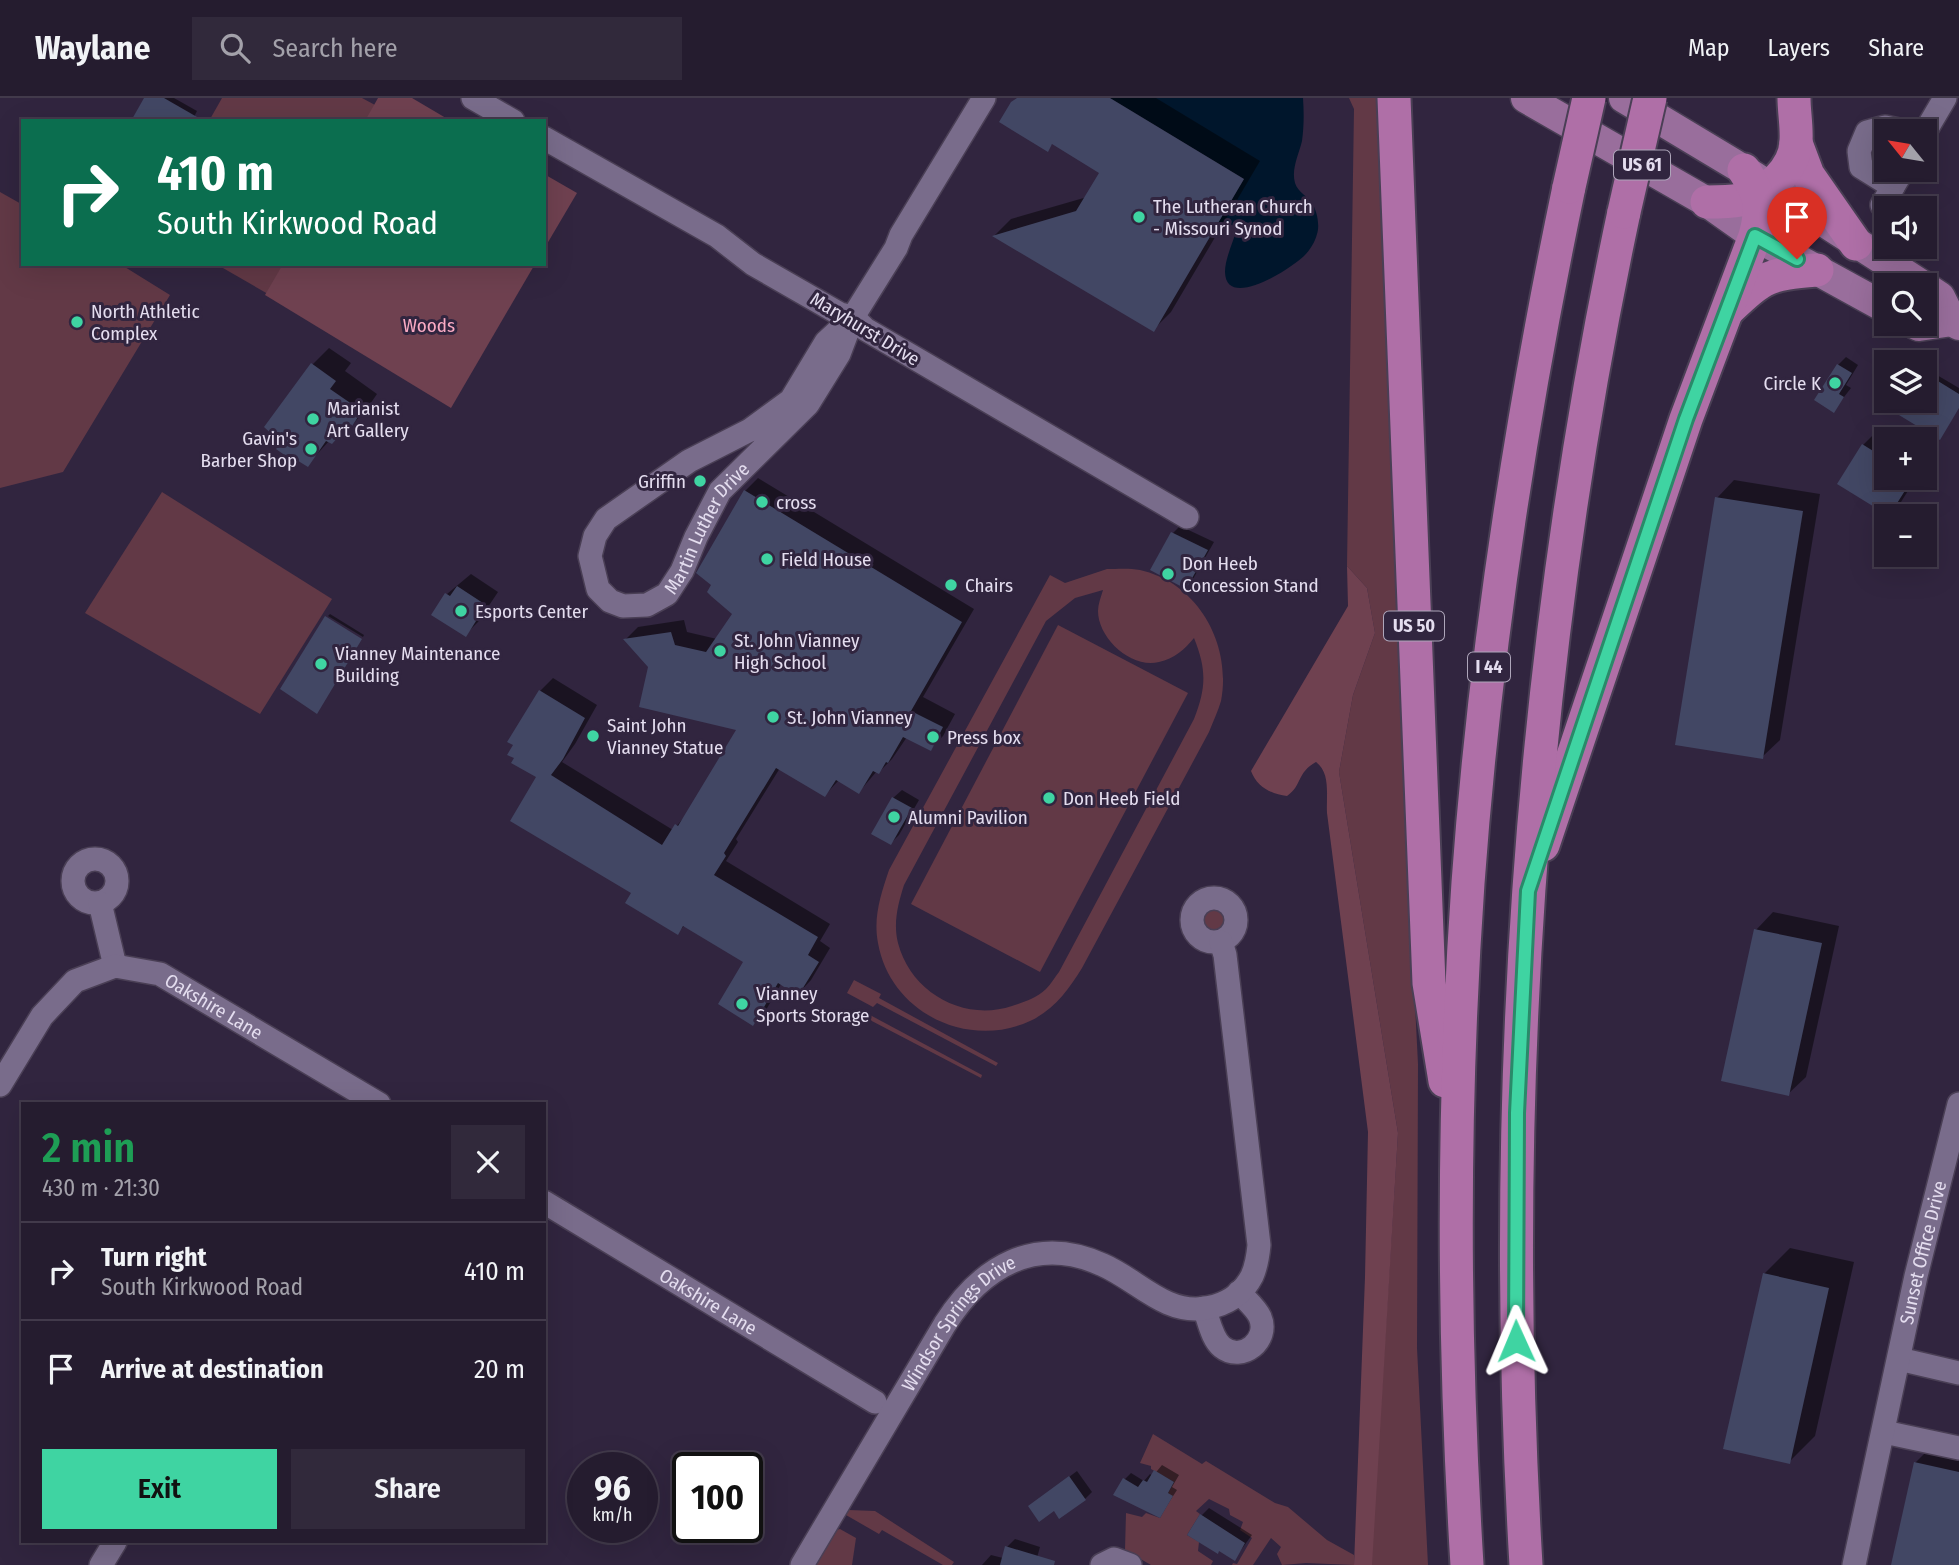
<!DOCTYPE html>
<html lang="en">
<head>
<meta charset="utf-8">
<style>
  body { margin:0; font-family:"Fira Sans Condensed",sans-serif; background:#31293b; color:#f1f3f6; height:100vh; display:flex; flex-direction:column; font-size:26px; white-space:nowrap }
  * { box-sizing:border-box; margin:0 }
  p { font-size:23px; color:#a3a1aa }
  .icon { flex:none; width:38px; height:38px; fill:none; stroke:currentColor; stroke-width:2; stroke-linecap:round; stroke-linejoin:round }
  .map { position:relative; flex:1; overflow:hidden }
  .details { position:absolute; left:21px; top:1004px; width:525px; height:441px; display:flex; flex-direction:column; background:#251c2f; border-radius:0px; box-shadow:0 7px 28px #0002,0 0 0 2px #423a4b }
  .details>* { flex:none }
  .banner { position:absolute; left:21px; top:21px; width:525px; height:147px; border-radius:0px; box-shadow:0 7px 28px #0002,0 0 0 2px #423a4b; background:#0b6e4f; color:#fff; overflow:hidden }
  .needle { width:46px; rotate:300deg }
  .tools { position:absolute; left:1874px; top:21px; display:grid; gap:14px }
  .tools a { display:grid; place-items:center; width:63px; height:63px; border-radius:0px; background:#251c2f; box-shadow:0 7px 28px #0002,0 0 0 2px #423a4b; font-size:35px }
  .speed { position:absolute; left:567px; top:1354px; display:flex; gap:14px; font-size:35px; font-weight:700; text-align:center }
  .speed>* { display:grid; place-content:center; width:91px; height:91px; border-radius:50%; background:#251c2f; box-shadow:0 7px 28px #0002,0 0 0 2px #423a4b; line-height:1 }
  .speed small { font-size:18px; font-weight:400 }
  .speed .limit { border:4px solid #111; border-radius:10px; background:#fff; color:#111 }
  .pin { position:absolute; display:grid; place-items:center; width:60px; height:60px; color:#fff; margin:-72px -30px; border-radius:50% 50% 50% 0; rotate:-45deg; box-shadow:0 0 7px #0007 }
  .pin .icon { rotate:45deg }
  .me { position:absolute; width:77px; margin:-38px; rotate:359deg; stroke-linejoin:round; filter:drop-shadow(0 0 5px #0008) }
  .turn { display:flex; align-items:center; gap:24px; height:147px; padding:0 21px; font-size:32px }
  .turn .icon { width:91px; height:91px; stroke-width:2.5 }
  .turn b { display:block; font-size:49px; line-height:60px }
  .round { display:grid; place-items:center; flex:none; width:74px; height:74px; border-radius:0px; background:#31293b }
  .head { display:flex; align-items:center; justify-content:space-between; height:119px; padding:0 21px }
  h1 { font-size:42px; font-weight:600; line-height:52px; color:#1e9e55 }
  .primary-button { display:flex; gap:14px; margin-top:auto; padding:14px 21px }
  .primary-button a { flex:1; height:80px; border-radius:0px; background:#3fd4a2; color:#111; font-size:28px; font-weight:600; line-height:80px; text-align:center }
  .primary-button a+a { background:#31293b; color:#f1f3f6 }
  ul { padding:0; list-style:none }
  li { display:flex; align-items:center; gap:21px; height:98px; padding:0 21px; border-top:2px solid #423a4b }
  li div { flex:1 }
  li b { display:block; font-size:26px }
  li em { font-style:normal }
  header { display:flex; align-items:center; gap:42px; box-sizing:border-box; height:98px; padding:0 35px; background:#251c2f; border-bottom:2px solid #423a4b }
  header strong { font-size:33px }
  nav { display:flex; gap:38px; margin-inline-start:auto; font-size:24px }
  .search { width:490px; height:63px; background:#31293b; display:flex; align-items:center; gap:18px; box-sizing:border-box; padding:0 24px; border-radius:0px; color:#a3a1aa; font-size:26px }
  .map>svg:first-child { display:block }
</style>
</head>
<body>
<header>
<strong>Waylane</strong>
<div class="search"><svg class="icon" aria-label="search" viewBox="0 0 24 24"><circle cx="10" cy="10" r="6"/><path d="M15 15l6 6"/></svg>Search here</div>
<nav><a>Map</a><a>Layers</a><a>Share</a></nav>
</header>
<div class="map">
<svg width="1959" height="1467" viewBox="0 0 1959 1467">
  <rect width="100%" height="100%" fill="#31253f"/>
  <g fill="#623946" fill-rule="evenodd">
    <path d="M222 0H362L375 7 367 23H209Z"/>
    <path d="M1349 0H1383L1411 825 1418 966 1417 1250 1428 1467H1372L1371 1464 1398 1035 1339 674 1353 597 1375 535 1367 490 1347 468 1354 11Z"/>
    <path d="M0 94 23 107V166H120L170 197 63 374 0 390Z"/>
    <path d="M216 166H285L268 196Z"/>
    <path d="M162 394 332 501 260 616 85 515Z"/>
    <path d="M1107 471C1117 471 1130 470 1140 472 1198 485 1232 546 1221 603 1218 613 1213 624 1209 634L1082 870C1069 891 1054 912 1030 923 967 952 890 914 878 845 873 819 881 796 889 772L1050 477 1065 485ZM1103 492C1101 499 1098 506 1098 513 1098 540 1131 571 1159 564 1174 561 1185 551 1194 540 1207 572 1206 590 1194 621L1059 874C1055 879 1051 886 1046 891 1037 900 1024 904 1012 908 964 924 911 895 898 845 893 825 898 806 904 787L1046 523 1075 500Z"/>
    <path d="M1058 527 1188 595 1040 874 911 806Z"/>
    <circle cx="1213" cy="822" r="14"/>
    <path d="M854 882 881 896 879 900 998 965 996 968 877 905 873 909 847 895Z"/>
    <path d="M870 917 982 977 981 980 868 921Z"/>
    <path d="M1153 1336 1202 1366 1206 1363 1275 1405 1288 1409 1327 1442 1354 1457V1467L1306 1465 1282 1467 1277 1456 1281 1449 1271 1440 1253 1467H1232L1233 1465 1237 1466 1252 1440 1240 1432 1243 1424 1230 1417 1229 1411 1209 1401 1196 1413 1200 1416 1187 1437 1199 1444 1198 1453 1213 1463 1211 1467H1151L1125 1452 1126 1415 1142 1419 1146 1415 1160 1420 1172 1399 1168 1395 1174 1384 1151 1371V1368L1140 1365Z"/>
    <path d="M849 1412 875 1413 954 1464 952 1467H943L882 1432 879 1436 846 1417Z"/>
    <path d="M840 1431 856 1440 852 1467H815L836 1432Z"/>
  </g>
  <g fill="#6f4150">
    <path d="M378 0H412L451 23H365Z"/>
    <path d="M544 76 577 95 544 151Z"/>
    <path d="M283 166H535L451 310 265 197Z"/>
    <path d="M1347 468 1367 490 1375 535 1353 597 1339 674 1398 1035 1372 1467H1354L1365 1179 1368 1034 1327 715C1326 698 1331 675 1316 664 1297 674 1302 688 1287 698 1271 696 1257 689 1251 673L1348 508Z"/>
  </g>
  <path fill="#00162c" d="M1110 0H1303C1304 15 1304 28 1302 43 1299 56 1291 71 1295 85 1298 94 1307 98 1312 105 1317 113 1320 127 1317 136 1315 144 1310 152 1304 158 1292 170 1226 213 1225 174 1225 160 1234 142 1238 128L1218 125 1244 81Z"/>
  <g fill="#0007">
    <path d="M146 0H174L197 13 192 23Z"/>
    <path d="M1018 0H1156L1260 63 1171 214 1154 231 995 137 1011 121 1087 99 1102 74 1053 45 1047 51Z"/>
    <path d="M329 250 351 265 345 273 377 296 366 312 350 329 348 328 330 342 308 366 312 267Z"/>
    <path d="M1846 259 1858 267 1846 287 1851 290 1834 312 1838 267Z"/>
    <path d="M1925 270 1959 290V309L1884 306 1886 301 1925 303Z"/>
    <path d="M1876 334 1887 341 1886 380H1916L1901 404 1889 416 1863 347Z"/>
    <path d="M758 380 974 511 923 599 955 616 943 638 930 651 907 639 892 661 879 674 877 673 859 694 839 682 825 697 780 670 736 741 738 744 726 763 830 826 820 843 830 850 811 882 798 896 781 886 766 912 753 925 745 863 685 827 677 835 634 795 538 679 540 593 553 580 597 607 575 646 562 664 673 732 687 716 739 631 650 568 626 541 638 529 684 522 687 534 717 541 734 515 745 393Z"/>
    <path d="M1734 382 1820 396 1780 642 1762 659 1717 400Z"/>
    <path d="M1180 428 1214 444 1193 481 1186 489 1173 435Z"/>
    <path d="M471 476 498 494 478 524 465 537 447 496Z"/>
    <path d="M330 516 364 537 363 539 328 518Z"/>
    <path d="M902 692 919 702 899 737 891 745 893 700Z"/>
    <path d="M1773 814 1839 828 1806 979 1788 996 1756 832Z"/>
    <path d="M1790 1150 1854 1164 1815 1338 1789 1364 1764 1176Z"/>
    <path d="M1932 1348 1959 1354V1467H1893L1915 1365Z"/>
    <path d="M1162 1367 1179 1377 1172 1389 1177 1392 1160 1418 1124 1382 1131 1375 1144 1383 1150 1376 1153 1378Z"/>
    <path d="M1077 1373 1092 1394 1085 1401 1054 1411 1030 1408Z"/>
    <path d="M1209 1410 1252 1437 1235 1460 1220 1451 1201 1418Z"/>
    <path d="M1015 1441 1040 1449 1035 1467H982L991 1457 1003 1460 1007 1449Z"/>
  </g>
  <g fill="#424764">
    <path d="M144 0H164L204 23H131Z"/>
    <path d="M1017 0H1110L1244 81 1154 234 992 138 1076 113 1099 75 1052 46 1048 54 999 24 1011 4Z"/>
    <path d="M311 265 336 283 330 291 362 313 350 331 347 329 332 346 326 343 308 369 295 361 293 363 276 351 278 349 272 345 276 340 264 329Z"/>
    <path d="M1837 266 1852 275 1839 296 1844 299 1834 315 1814 302Z"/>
    <path d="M1925 275 1959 296V310L1940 342 1876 303H1925Z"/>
    <path d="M1862 346 1886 361V380H1913L1889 418 1837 386Z"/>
    <path d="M744 392 962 524 911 613 943 629 931 653 903 639 888 665 886 664 879 676 873 673 859 696 836 682 825 699 776 670 724 755 726 758 714 777 818 839 808 857 819 864 798 898 778 885 753 928 718 906 743 864 683 828 678 837 625 805 631 795 510 723 536 679 511 665 514 660 507 657 513 647 507 644 539 592 585 620 563 661 551 677 662 747 675 726 678 728 736 632 639 609 648 569 623 541 671 534 675 547 706 554 732 516 711 498 707 494 711 487 696 475Z"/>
    <path d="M1715 399 1803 413 1763 661 1675 647Z"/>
    <path d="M1171 434 1208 452 1186 491 1150 472Z"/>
    <path d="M457 488 486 507 466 539 431 517 445 495 450 498Z"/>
    <path d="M325 518 362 541 317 616 280 591Z"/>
    <path d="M892 699 912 710 891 747 871 736Z"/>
    <path d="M1754 831 1822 845 1789 998 1721 983Z"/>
    <path d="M1763 1175 1829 1190 1790 1366 1723 1351Z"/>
    <path d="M1914 1364 1959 1374V1467H1891Z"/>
    <path d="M1154 1372 1174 1384 1168 1395 1173 1398 1160 1420 1113 1397 1123 1380 1138 1389 1143 1382 1147 1384Z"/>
    <path d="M1069 1378 1086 1402 1059 1421 1054 1413 1039 1424 1028 1408Z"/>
    <path d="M1200 1416 1245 1445 1235 1463 1219 1453 1218 1456 1187 1437Z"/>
    <path d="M1005 1448 1055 1463 1054 1467H1000Z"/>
  </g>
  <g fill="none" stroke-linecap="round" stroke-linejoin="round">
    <defs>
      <g id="minor">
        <path d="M473 0 513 23"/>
        <path d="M1925 34 1945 0"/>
        <path d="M544 40 717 138 753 166 840 216 853 219 865 231 1187 419"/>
        <path d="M1893 89 1861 69 1859 53 1867 34 1885 29 1903 33"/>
        <path d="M1882 107 1903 72"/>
        <path id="s1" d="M853 219 826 244 791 302 750 332 689 363 606 421 595 438 590 458 598 491 610 503 623 508 647 507 667 496 682 473 696 439 720 393 808 306 839 256 853 219 896 150 901 137 984 0"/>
        <circle cx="95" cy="783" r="22"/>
        <circle cx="1214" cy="822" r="22"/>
        <path d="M100 805 115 868"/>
        <path id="s2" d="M0 987 42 918 75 883 115 868 160 876 379 1006"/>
        <path id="s3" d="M544 1104 875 1304"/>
        <path d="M1204 1210C1209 1223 1212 1241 1222 1249 1242 1265 1270 1242 1260 1219 1256 1210 1246 1202 1239 1194"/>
        <path d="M1899 1261 1959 1275"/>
        <path d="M1884 1334 1959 1350"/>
        <path d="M101 1467 115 1444"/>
        <path id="s4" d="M802 1467 945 1226C981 1169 1035 1136 1103 1167 1126 1177 1145 1195 1168 1205 1198 1218 1236 1209 1252 1178 1256 1169 1258 1158 1259 1147L1225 857 1221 844"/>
        <path d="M1102 1467 1114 1461 1130 1467"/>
        <path id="s5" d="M1854 1467 1916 1178 1959 1006"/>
      </g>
      <g id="major">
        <path d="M1526 0 1707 104 1755 138 1886 210"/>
        <path d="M1624 0 1744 72 1922 187"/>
        <path d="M1925 189 1940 199 1952 223 1959 227"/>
        <path d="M1915 226 1919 228 1952 223"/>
      </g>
      <g id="highway">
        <path d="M1394 0 1429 885 1445 983"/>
        <path d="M1796 45 1808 77 1856 146"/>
        <path d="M1707 104C1718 104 1730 104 1740 102 1767 96 1795 72 1796 43 1797 29 1794 14 1794 0"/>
        <path d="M1728 212C1764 178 1768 176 1817 172"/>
        <path d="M1543 747 1686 321 1755 138C1763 109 1760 96 1744 72"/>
        <path d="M1467 1467C1453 1240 1452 1012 1468 785 1485 551 1521 319 1569 89"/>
        <path d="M1526 1467C1499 1013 1529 560 1624 114"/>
      </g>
    </defs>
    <use href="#minor" stroke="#4a3f55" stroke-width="26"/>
    <use href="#major" stroke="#4a3f55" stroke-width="33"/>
    <use href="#highway" stroke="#4a3f55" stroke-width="37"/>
    <use href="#minor" stroke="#796c8b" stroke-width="23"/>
    <use href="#major" stroke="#996e9c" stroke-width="30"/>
    <use href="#highway" stroke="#af6fa7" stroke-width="33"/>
    <defs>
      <g id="highway-bridge">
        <path d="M1569 89 1589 0"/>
        <path d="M1624 114 1650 0"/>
      </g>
    </defs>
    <use href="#highway-bridge" stroke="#4a3f55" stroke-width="37" stroke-linecap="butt"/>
    <use href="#highway-bridge" stroke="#af6fa7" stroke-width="33"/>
  </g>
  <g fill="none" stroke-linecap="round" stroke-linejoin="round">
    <defs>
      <path id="route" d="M1516 1243 1517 1015 1528 793 1686 321 1755 138 1797 161"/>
    </defs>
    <use href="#route" stroke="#298a69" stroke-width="18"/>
    <use href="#route" stroke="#3fd4a2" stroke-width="12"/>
  </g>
  <g fill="#3fd4a2" stroke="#31253f" stroke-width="2.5">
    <circle cx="1139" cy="119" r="7"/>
    <circle cx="77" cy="224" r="7"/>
    <circle cx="1835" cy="285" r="7"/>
    <circle cx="313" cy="321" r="7"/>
    <circle cx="311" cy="351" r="7"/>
    <circle cx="700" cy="383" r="7"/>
    <circle cx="762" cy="404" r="7"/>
    <circle cx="767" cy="461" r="7"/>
    <circle cx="1168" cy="476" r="7"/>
    <circle cx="951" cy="487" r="7"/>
    <circle cx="461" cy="513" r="7"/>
    <circle cx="720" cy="553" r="7"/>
    <circle cx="321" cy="566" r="7"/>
    <circle cx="773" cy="619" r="7"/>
    <circle cx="593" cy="638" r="7"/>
    <circle cx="933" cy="639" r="7"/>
    <circle cx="1049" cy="700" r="7"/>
    <circle cx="894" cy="719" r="7"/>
    <circle cx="742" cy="906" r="7"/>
  </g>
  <g text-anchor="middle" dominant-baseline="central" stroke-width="6" stroke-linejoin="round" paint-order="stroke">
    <g fill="#31253f" stroke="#aea6ba" stroke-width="2">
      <rect x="1614" y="52.5" width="56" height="29" rx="5"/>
      <rect x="1384" y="513.5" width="60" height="29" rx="5"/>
      <rect x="1468" y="554.5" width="42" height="29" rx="5"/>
    </g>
    <g font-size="18" font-weight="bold" fill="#e4ddef">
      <text x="1642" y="67">US 61</text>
      <text x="1414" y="528">US 50</text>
      <text x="1489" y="569">I 44</text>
    </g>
    <g font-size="19" fill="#e4ddef" stroke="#31253f" text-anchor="start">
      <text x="1153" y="108">The Lutheran Church<tspan x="1153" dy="22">- Missouri Synod</tspan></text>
      <text x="91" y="213">North Athletic<tspan x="91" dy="22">Complex</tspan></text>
      <text x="1821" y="285" text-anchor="end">Circle K</text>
      <text x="327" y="310">Marianist<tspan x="327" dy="22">Art Gallery</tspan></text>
      <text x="297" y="340" text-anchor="end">Gavin's<tspan x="297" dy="22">Barber Shop</tspan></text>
      <text x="686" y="383" text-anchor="end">Griffin</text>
      <text x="776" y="404">cross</text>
      <text x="781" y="461">Field House</text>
      <text x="1182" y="465">Don Heeb<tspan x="1182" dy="22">Concession Stand</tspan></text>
      <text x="965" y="487">Chairs</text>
      <text x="475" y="513">Esports Center</text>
      <text x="734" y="542">St. John Vianney<tspan x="734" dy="22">High School</tspan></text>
      <text x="335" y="555">Vianney Maintenance<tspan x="335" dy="22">Building</tspan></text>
      <text x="787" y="619">St. John Vianney</text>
      <text x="607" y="627">Saint John<tspan x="607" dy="22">Vianney Statue</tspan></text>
      <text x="947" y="639">Press box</text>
      <text x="1063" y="700">Don Heeb Field</text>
      <text x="908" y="719">Alumni Pavilion</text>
      <text x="756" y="895">Vianney<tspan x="756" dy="22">Sports Storage</tspan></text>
    </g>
    <g font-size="19" fill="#fbabc4" stroke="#31253f">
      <text x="429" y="227">Woods</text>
    </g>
    <g font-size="19" fill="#e4ddef" stroke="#31253f">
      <text transform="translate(865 231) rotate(31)">Maryhurst Drive</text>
      <text stroke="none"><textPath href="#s1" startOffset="555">Martin Luther Drive</textPath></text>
      <text stroke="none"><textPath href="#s2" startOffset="280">Oakshire Lane</textPath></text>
      <text stroke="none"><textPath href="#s5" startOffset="320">Sunset Office Drive</textPath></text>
      <text stroke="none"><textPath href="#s3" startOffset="192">Oakshire Lane</textPath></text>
      <text stroke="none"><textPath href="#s4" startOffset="290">Windsor Springs Drive</textPath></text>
    </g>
  </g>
</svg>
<div class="tools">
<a><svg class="needle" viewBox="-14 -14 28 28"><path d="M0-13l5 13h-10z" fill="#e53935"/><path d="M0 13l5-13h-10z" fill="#a3a1aa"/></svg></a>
<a><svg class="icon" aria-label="sound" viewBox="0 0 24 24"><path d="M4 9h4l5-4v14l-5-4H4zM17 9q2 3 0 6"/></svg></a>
<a><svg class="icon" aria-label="search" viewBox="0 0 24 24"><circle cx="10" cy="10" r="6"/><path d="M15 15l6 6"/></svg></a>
<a><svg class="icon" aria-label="layers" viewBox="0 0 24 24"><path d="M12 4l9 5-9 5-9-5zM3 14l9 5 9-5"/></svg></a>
<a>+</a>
<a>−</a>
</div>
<div class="speed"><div>96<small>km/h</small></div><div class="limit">100</div></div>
<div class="pin" style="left:1797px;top:161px;background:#d93025"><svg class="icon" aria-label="arrive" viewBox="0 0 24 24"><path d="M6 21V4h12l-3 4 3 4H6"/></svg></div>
<svg class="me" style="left:1516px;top:1243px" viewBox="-20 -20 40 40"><path d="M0-17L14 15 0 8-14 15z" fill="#3fd4a2" stroke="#fff" stroke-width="4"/></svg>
<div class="banner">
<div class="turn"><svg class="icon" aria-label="right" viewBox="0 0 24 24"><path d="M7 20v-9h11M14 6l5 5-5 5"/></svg><div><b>410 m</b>South Kirkwood Road</div></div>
</div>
<section class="details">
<div class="head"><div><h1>2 min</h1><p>430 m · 21:30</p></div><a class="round"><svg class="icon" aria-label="close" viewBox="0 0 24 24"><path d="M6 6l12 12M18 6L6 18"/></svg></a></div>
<ul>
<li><svg class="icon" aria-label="right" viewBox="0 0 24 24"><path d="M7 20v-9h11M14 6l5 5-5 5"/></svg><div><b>Turn right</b><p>South Kirkwood Road</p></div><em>410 m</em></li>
<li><svg class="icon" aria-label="arrive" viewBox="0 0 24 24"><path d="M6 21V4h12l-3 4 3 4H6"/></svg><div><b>Arrive at destination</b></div><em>20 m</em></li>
</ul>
<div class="primary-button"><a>Exit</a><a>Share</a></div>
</section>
</div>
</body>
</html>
